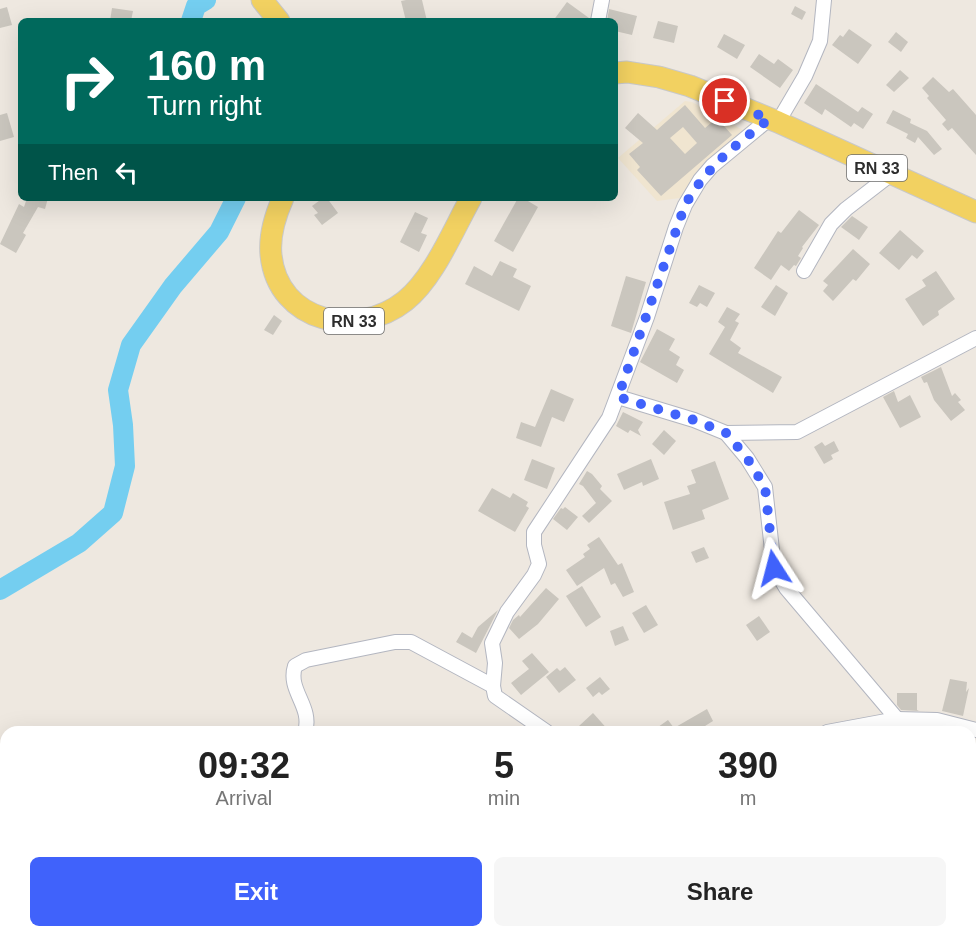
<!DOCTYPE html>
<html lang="en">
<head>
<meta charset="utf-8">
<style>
  body { margin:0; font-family:Arial,sans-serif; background:#f6f6f6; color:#222; height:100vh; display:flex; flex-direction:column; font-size:22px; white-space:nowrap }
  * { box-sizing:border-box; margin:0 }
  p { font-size:20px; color:#767676 }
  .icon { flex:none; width:33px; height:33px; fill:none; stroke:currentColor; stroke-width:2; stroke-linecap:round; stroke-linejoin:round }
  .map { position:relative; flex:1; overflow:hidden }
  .drawer { position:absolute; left:0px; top:726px; width:976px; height:212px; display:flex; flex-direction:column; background:#fff; border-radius:18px 18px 0 0; box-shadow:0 6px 24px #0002 }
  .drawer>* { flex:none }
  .hud { position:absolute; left:18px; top:18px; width:600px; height:183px; border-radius:9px; box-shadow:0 6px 24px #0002; background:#00695c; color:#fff; overflow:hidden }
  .pin { position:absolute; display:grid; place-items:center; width:51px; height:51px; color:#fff; margin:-26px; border:3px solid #fff; border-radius:50%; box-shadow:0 2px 6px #0007 }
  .me { position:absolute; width:66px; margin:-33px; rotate:351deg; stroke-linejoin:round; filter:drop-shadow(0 0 4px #0008) }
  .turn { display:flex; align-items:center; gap:21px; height:126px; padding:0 30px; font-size:27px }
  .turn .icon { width:78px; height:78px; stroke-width:2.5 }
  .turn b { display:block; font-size:42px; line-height:51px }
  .then { display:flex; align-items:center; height:57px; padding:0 30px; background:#0003; gap:12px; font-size:22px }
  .eta { display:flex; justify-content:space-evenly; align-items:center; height:102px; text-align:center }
  .eta b { font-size:36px; font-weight:700; line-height:42px }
  .primary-button { display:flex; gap:12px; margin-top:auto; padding:12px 30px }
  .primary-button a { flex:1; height:69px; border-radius:9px; background:#4062fb; color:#fff; font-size:24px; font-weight:700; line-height:69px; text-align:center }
  .primary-button a+a { background:#f6f6f6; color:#222 }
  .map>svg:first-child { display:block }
</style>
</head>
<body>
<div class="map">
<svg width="976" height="937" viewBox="0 0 976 937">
  <rect width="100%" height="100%" fill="#eee8e0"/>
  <path fill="#f0e5d0" d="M685 101 692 102 743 130 707 162 680 198 657 201 618 158Z"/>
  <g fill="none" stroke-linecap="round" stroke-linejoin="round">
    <g stroke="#74cef0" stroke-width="20">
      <path d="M191 21 196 6 206 0"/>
      <path d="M0 590 79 543 113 513 125 466 123 425 118 390 131 345 173 286 219 232 236 198"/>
    </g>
  </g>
  <g fill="#cac6be" fill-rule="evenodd">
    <path d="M406 0H422L427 21H406L401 1Z"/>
    <path d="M567 2 589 18V21H553Z"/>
    <path d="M795 6 806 12 802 20 791 14Z"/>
    <path d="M7 7 12 25 0 28V9Z"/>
    <path d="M112 8 133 11 131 21H110Z"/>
    <path d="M609 9 637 16 632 35 615 31V21H607Z"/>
    <path d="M658 21 678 26 674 43 653 38Z"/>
    <path d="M849 29 872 45 858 64 832 45 840 35 843 37Z"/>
    <path d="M896 32 908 42 901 52 888 42Z"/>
    <path d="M724 34 745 45 737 59 717 47Z"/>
    <path d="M759 54 774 64 778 59 793 70 780 88 750 67Z"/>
    <path d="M900 70 909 78 894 92 886 85Z"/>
    <path d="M933 77 949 92 953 89 976 115V155L952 128 948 131 942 124 946 120 927 98 929 96 922 88Z"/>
    <path d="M816 84 858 112 862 107 873 114 863 129 854 123 851 127 825 109 822 115 804 103Z"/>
    <path d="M685 105 705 128 717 118 732 135 661 196 637 170 640 167 629 154 643 143 625 128 638 113 657 130ZM683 127 697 143 685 154 670 138Z"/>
    <path d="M893 110 911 119 910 123 927 131 942 149 934 155 918 137 915 143 906 138 908 134 886 123Z"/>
    <path d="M7 113 14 137 0 141V115Z"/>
    <path d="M27 198H48L45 209 38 207 23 233 26 235 16 253 0 244 19 204 24 207Z"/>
    <path d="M323 198H327L338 213 322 225 314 215 318 213 312 206Z"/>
    <path d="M518 198H523L538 207 513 252 494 241Z"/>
    <path d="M799 210 819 225 802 247 803 248 798 256 801 258 796 266 794 265 789 271 781 265 771 280 754 268 778 231 781 233Z"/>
    <path d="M415 212 428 218 421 233 427 235 419 252 400 242Z"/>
    <path d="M852 216 868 227 859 240 841 227Z"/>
    <path d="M900 230 924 251 917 259 912 255 899 270 879 253Z"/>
    <path d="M853 249 870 264 856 281 853 279 833 301 823 291 828 285 823 281Z"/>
    <path d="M500 261 517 269 513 277 531 286 519 311 465 284 474 266 492 276Z"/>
    <path d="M936 271 955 299 938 311 939 315 923 326 905 299 926 286 922 280Z"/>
    <path d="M626 276 646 282 631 333 611 326Z"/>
    <path d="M699 285 715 293 707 307 700 303 697 307 689 303Z"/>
    <path d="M776 285 788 293 775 316 761 307Z"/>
    <path d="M727 307 740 314 735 321 739 323 730 340 741 348 738 353 782 377 773 393 709 354 725 327 718 322Z"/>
    <path d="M274 315 282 321 273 335 264 330Z"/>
    <path d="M657 329 675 339 669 350 680 357 676 365 684 370 677 383 640 362Z"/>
    <path d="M941 367 952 396 955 393 961 400 958 402 965 410 951 421 934 400 927 382 924 383 921 377Z"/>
    <path d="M551 389 574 399 564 422 552 417 541 447 516 438 521 422 535 427Z"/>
    <path d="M894 391 898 402 910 395 921 417 900 428 883 397Z"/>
    <path d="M623 412 643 422 638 430 641 436 630 430 628 433 616 426Z"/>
    <path d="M664 430 676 441 664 455 652 444Z"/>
    <path d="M834 441 839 451 831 455 833 459 824 464 814 447 822 442 825 446Z"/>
    <path d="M532 459 555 468 547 489 524 480Z"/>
    <path d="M651 459 659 479 643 486 642 482 624 490 617 474Z"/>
    <path d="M715 461 729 499 702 510 705 519 673 530 664 502 690 494 687 486 696 483 691 470Z"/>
    <path d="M587 471 592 474 602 486 600 489 612 501 589 523 582 516 596 503 583 486 579 484Z"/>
    <path d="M492 488 510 498 513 493 528 502 526 506 529 508 515 532 478 511Z"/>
    <path d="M565 507 578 517 567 530 553 519 561 508 563 509Z"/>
    <path d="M599 537 618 565 622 563 634 592 623 597 615 583 611 585 604 568 577 586 566 570 585 557 583 554 590 549 587 545Z"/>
    <path d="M704 547 709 558 696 563 691 552Z"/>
    <path d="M582 586 601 617 586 627 566 596Z"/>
    <path d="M546 588 559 599 538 624 519 639 509 628 513 620 519 615 520 617Z"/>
    <path d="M646 605 658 625 644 633 632 613Z"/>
    <path d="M498 610 476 653 456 642 462 632 472 638 478 627Z"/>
    <path d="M759 616 770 632 757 641 746 625Z"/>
    <path d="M623 626 629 640 615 646 610 631Z"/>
    <path d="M532 653 549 672 521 695 511 683 529 669 522 661Z"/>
    <path d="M565 667 576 680 559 693 546 677 557 668 560 671Z"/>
    <path d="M600 677 610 689 602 695 599 692 593 697 586 688Z"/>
    <path d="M950 679 967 682 966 692 969 688 963 716 942 711Z"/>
    <path d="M897 693H917V710L919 711 901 710 897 705Z"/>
    <path d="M707 709 713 721 705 726 709 732H651L668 720 674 728Z"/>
    <path d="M593 713 610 732H584L579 726Z"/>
  </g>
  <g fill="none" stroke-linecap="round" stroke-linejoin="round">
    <defs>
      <g id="minor">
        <path d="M598 21 602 0"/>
        <path d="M778 122 805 76 820 41 824 0"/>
        <path d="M804 271 831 224 846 209 890 175"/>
        <path d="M618 397 694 420 726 433 747 458 765 487 774 568 786 588 897 719"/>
        <path d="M726 433 797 432 976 338"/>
        <path d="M493 686 495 663 492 643 507 612 534 575 539 564 534 545V532L609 418 647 317 676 227 685 205 700 180 712 166 769 119"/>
        <path d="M305 732C313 706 287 691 295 666L306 660 395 642H411L493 686 495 696 547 732"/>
        <path d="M827 732 897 719 937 720 976 730"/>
        <path d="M0 856 6 853"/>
        <path d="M170 937 172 932"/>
      </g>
      <g id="primary">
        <path d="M262 0 279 21"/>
        <path d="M615 73 627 72 659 77 690 86 778 122 976 212"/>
        <path d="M283 198C275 216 269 235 271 255 278 323 357 339 405 301 434 278 453 230 471 198"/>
      </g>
    </defs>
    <use href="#minor" stroke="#b3b6c0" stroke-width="16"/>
    <use href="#primary" stroke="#c8c8c8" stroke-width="23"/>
    <use href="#minor" stroke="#fff" stroke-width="14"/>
    <use href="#primary" stroke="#f2d161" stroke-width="21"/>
  </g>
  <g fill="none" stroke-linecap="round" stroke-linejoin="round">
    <path stroke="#4062fb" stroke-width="10" stroke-dasharray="0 18" d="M725 101 769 119C733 148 709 164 685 205L618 397 694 420 726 433 747 458 765 487 774 568"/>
  </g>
  <g text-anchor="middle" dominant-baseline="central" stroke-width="4.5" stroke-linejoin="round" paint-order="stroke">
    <g fill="#fff" stroke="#6c6c6c" stroke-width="1.5">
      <rect x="847" y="155" width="60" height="26" rx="4.5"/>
      <rect x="324" y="308" width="60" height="26" rx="4.5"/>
    </g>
    <g font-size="16" font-weight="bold" fill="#2d2d2d">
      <text x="877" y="168">RN 33</text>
      <text x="354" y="321">RN 33</text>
    </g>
  </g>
</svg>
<div class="pin" style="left:725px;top:101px;background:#d93025"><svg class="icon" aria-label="arrive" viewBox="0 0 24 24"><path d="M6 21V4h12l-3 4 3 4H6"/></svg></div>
<svg class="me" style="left:774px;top:568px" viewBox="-20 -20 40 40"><path d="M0-17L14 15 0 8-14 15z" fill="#4062fb" stroke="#fff" stroke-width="4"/></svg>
<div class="hud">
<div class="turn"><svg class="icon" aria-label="right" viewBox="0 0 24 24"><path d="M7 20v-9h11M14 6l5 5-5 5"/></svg><div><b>160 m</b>Turn right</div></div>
<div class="then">Then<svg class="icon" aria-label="left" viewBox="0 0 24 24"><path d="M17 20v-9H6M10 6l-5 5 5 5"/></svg></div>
</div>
<section class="drawer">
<div class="eta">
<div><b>09:32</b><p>Arrival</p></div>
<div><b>5</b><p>min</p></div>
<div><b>390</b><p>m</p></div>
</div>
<div class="primary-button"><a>Exit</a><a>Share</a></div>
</section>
</div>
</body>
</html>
